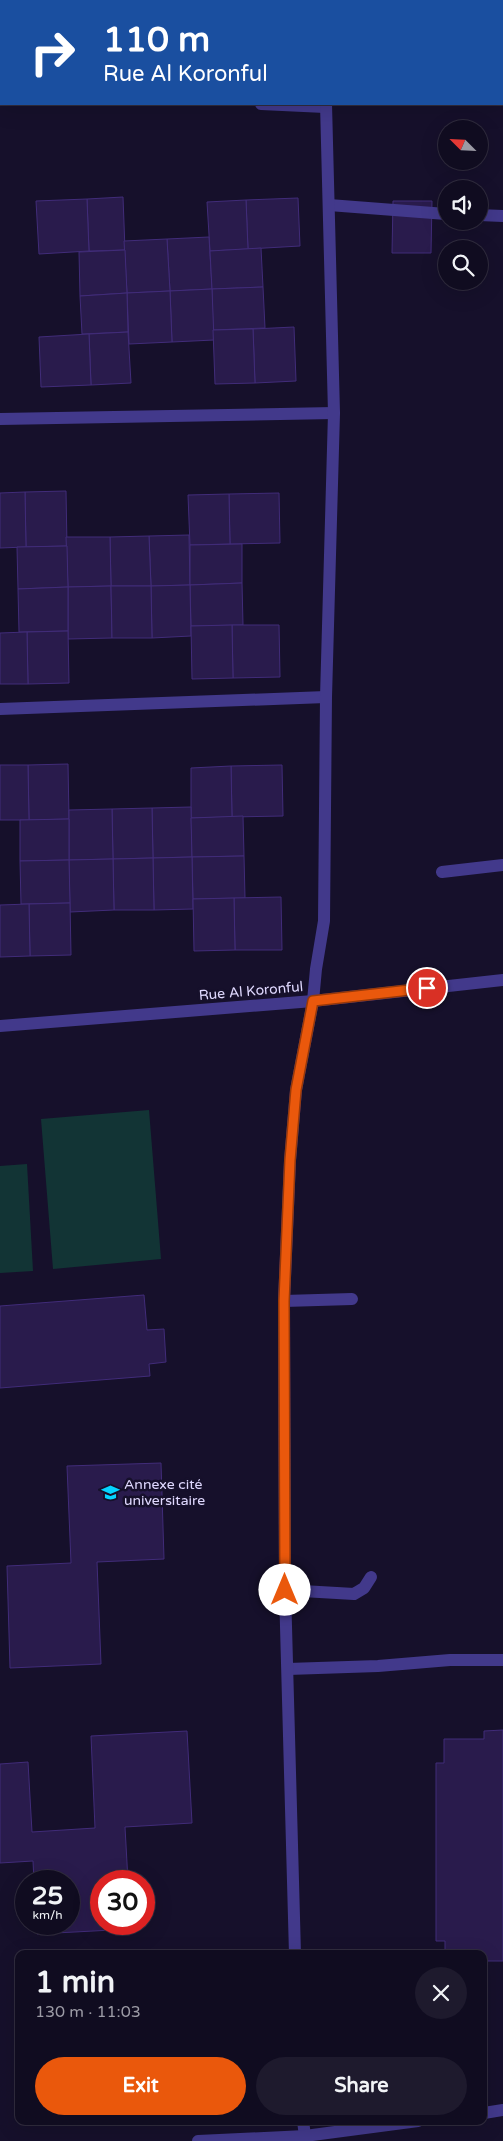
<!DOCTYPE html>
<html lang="en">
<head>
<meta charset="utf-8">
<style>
  body { margin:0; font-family:"Varela Round",sans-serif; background:#1e1a2d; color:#f1f3f6; height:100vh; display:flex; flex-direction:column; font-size:19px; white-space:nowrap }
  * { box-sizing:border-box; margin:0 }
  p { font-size:16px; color:#9c9ba5 }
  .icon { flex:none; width:28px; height:28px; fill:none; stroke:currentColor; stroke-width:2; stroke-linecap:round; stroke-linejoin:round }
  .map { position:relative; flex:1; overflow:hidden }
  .side { position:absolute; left:15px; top:1950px; width:472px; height:175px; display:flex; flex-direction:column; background:#100c20; border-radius:10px; box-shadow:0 5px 20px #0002,0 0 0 1px #302c3e }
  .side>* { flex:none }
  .top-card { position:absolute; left:0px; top:0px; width:504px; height:105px; box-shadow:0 5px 20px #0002,0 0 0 1px #302c3e; background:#1a4fa0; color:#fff; overflow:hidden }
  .needle { width:32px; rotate:294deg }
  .tools { position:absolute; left:438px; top:120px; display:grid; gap:10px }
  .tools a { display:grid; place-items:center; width:50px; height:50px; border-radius:50%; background:#100c20; box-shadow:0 5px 20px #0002,0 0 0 1px #302c3e; font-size:25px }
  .speed { position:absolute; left:15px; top:1870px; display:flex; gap:10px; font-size:25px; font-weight:700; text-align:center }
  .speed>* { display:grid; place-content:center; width:65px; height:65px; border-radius:50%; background:#100c20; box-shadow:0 5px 20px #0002,0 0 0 1px #302c3e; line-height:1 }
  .speed small { font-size:12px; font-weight:400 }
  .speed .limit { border:8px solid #d22; background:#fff; color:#111 }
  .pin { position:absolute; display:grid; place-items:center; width:42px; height:42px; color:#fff; margin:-21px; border:2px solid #fff; border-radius:50%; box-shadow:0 1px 5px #0007 }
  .me { position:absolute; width:55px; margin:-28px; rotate:0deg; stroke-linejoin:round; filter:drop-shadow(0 0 4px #0008) }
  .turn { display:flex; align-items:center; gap:18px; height:105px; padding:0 20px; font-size:22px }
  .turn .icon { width:65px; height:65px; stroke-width:2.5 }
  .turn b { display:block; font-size:35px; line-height:42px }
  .round { display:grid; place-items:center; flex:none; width:52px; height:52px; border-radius:26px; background:#1e1a2d }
  .overview { display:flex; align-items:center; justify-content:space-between; height:85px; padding:0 20px }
  h1 { font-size:30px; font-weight:800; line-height:38px }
  .action { display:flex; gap:10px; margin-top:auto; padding:10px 20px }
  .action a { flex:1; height:58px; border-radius:30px; background:#ea580c; color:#fff; font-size:20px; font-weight:800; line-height:58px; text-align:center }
  .action a+a { background:#1e1a2d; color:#f1f3f6 }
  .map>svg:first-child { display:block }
</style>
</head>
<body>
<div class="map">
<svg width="503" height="2141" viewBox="0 0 503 2141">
  <rect width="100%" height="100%" fill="#16102b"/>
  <g fill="#123435">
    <path d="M149 1110 161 1259 53 1269 41 1119Z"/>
    <path d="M27 1164 33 1271 0 1273V1166Z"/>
  </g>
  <g fill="#291b4c" stroke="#412c79">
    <path d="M123 197 125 250 89 251 87 199Z"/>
    <path d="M298 198 300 246 248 249 246 200Z"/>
    <path d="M87 199 89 251 39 254 36 201Z"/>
    <path d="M246 200 248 249 210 251 207 202Z"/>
    <path d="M393 201H432L431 253H392Z"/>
    <path d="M209 237 212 289 170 291 167 239Z"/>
    <path d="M167 239 170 291 127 293 124 241Z"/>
    <path d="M261 248 263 287 212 289 210 251Z"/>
    <path d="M125 250 127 293 80 296 79 252Z"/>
    <path d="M263 287 265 328 213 330 212 289Z"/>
    <path d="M212 289 214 340 172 342 170 291Z"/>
    <path d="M170 291 172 342 129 344 127 293Z"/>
    <path d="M127 293 128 332 82 334 80 296Z"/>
    <path d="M294 327 296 381 255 383 253 329Z"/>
    <path d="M253 329 255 383 215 384 213 330Z"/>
    <path d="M128 332 131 383 91 385 89 334Z"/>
    <path d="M89 334 91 385 41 387 39 337Z"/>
    <path d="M66 491 67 546 26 547 25 492Z"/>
    <path d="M25 492 26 547 0 548V493Z"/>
    <path d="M279 493 280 543 230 544 229 494Z"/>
    <path d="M229 494 230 544 190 545 188 495Z"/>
    <path d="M189 535 190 585 151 586 149 536Z"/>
    <path d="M149 536 151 586H111L110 537Z"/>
    <path d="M66 537H110L111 586 68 587Z"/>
    <path d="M242 544V583L190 585V545Z"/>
    <path d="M67 546 68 587 18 589 17 547Z"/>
    <path d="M242 583 243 625 191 626 190 585Z"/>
    <path d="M190 585 191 636 152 638 151 586Z"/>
    <path d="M111 586 112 638 68 639V587Z"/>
    <path d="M111 586H151L152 638H112Z"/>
    <path d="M68 587V631L19 632 18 589Z"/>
    <path d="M232 625H279L280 677 233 678Z"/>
    <path d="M232 625 233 678 192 679 191 626Z"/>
    <path d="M68 631 69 683 28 684 27 632Z"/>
    <path d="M27 632 28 684H0V633Z"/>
    <path d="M68 764 69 819 29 820 28 765Z"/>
    <path d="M0 765H28L29 820H0Z"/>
    <path d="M282 765 283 816 232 817 231 766Z"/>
    <path d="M231 766 232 817 191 818V768Z"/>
    <path d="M191 807 192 857 153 858 152 808Z"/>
    <path d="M152 808 153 858 113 859 112 809Z"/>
    <path d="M112 809 113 859 69 860V810Z"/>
    <path d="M243 816 244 856 192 857 191 818Z"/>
    <path d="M69 819V860L20 861V820Z"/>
    <path d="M244 856 245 898 193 899 192 857Z"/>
    <path d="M192 857 193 909 154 910 153 858Z"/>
    <path d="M153 858 154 910H114L113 859Z"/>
    <path d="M113 859 114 910 70 912 69 860Z"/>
    <path d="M69 860 70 903 21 904 20 861Z"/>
    <path d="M281 897 282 950H235L234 898Z"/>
    <path d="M234 898 235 950 194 951 193 899Z"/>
    <path d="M70 903 71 955 30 956 29 904Z"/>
    <path d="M29 904 30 956 0 957V905Z"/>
    <path d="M144 1295 147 1330 164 1329 166 1362 149 1364 150 1376 0 1388V1306Z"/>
    <path d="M161 1463 164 1559 97 1562 101 1664 10 1668 7 1566 71 1563 67 1466Z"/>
    <path d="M503 1730V1961H484V1954H445V1941H436V1763H444V1739H484V1731Z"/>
    <path d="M187 1731 192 1823 125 1827 128 1881H101V1924H131V1929L37 1934V1924H69V1881H34L33 1861 0 1863V1764L28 1762 32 1832 95 1828 91 1736Z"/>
  </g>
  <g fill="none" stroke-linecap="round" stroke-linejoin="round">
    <g stroke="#42398b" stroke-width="12">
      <path d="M327 1V0"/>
      <path d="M0 64H1"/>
      <path d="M261 104 325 107"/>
      <path d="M329 205 446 214"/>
      <path d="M479 215 503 216"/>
      <path d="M0 419 334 413"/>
      <path d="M0 709 326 697"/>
      <path d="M442 872 503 865"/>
      <path d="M0 1026 313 1001 503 980"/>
      <path d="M284 1301 352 1299"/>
      <path d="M285 1590 354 1594 364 1588 371 1577"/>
      <path d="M288 1669 378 1666 450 1660H503"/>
      <path d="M295 1954 285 1590 284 1301 290 1161 296 1090 313 1001 316 969 324 921 326 697 334 413 326 104"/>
      <path d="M484 2113 503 2110"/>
      <path d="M303 2121 305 2136"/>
      <path d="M198 2141 305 2136 418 2121"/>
    </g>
  </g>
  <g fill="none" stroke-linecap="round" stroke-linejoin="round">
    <defs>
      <path id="route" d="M285 1590 284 1301 290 1160 296 1090 313 1001 427 988"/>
    </defs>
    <use href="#route" stroke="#983908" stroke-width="12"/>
    <use href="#route" stroke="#ea580c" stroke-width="9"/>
  </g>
  <defs>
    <symbol id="university-bare" viewBox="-9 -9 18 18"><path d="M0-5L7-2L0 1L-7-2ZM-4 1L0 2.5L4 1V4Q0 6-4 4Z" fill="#05d3ff" stroke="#16102b" stroke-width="2.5" paint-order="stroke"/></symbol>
  </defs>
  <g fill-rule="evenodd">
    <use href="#university-bare" x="98" y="1480" width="25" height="25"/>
  </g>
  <g text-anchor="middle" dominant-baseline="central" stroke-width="5" stroke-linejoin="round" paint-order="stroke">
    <g font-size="14" fill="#e0d9ff" stroke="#16102b">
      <text transform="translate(251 991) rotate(-5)">Rue Al Koronful</text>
    </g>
    <g font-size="14" fill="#e0d9ff" stroke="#16102b" text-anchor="start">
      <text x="124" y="1484">Annexe cité<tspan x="124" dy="16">universitaire</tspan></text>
    </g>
  </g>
</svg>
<div class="tools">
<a><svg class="needle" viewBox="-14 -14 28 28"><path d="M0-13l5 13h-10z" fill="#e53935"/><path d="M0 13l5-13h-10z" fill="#9c9ba5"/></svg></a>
<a><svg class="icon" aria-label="sound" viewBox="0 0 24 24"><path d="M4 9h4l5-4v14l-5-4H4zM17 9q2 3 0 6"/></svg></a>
<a><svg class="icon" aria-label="search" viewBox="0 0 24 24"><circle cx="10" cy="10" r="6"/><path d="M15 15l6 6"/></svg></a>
</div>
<div class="speed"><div>25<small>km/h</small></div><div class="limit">30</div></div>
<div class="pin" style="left:427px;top:988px;background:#d93025"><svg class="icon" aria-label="arrive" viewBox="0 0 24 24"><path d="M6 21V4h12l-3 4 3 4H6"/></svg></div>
<svg class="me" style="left:285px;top:1590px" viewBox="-20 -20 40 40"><circle r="19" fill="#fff"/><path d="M0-13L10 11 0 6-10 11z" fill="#ea580c"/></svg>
<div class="top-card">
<div class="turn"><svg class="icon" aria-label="right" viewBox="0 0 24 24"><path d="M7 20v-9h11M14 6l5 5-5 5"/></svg><div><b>110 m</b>Rue Al Koronful</div></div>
</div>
<section class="side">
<div class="overview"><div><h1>1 min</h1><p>130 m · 11:03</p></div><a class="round"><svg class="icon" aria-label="close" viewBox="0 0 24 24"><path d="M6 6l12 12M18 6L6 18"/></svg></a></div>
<div class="action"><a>Exit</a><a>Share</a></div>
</section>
</div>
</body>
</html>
